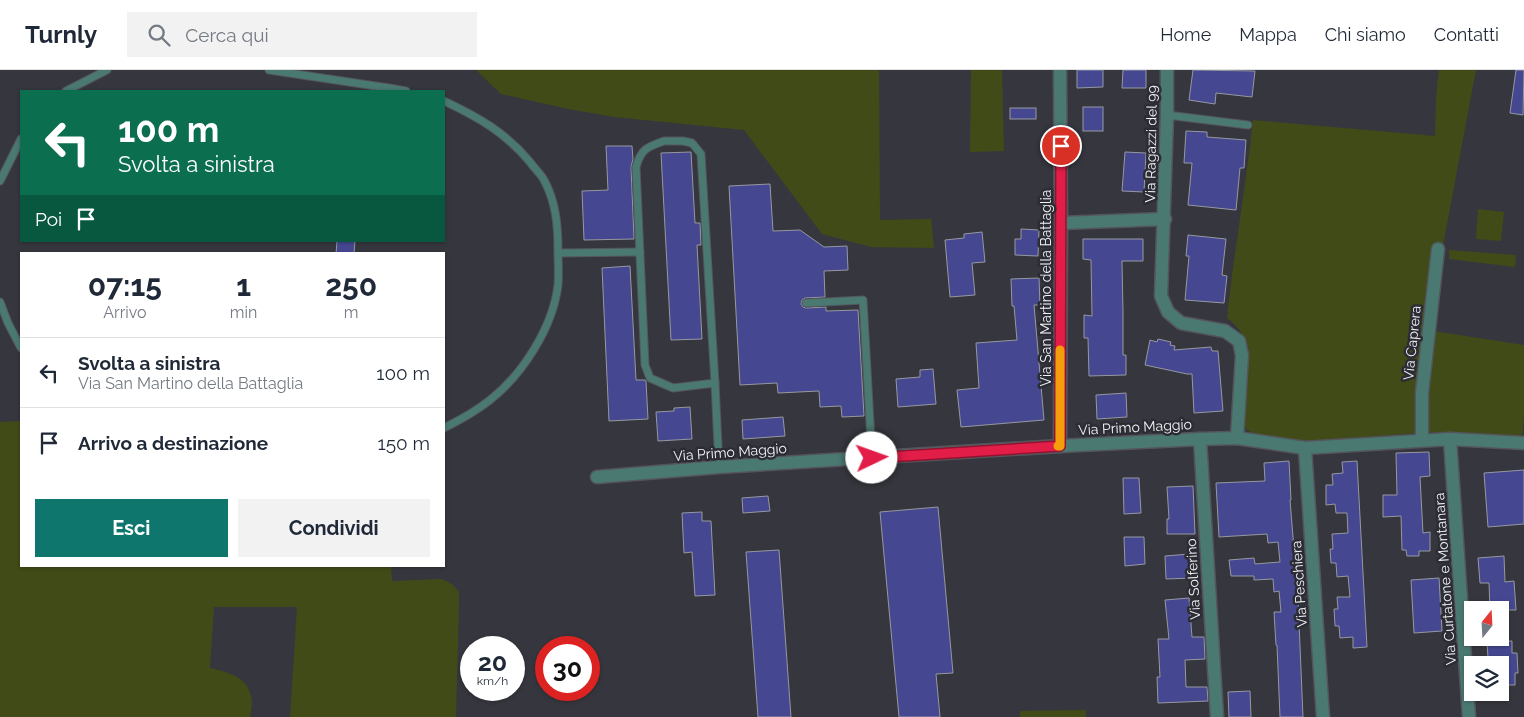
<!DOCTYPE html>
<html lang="it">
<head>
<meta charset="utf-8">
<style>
  body { margin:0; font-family:Raleway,sans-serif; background:#f2f2f3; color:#1f2937; height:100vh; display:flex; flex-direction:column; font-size:19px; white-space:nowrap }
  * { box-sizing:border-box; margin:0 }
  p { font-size:16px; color:#747a83 }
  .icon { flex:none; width:28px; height:28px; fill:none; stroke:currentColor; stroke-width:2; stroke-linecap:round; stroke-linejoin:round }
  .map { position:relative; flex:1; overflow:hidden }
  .side { position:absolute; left:20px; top:182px; width:425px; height:315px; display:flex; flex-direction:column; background:#fff; border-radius:0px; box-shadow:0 1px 4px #0004 }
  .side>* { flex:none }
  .hud { position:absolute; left:20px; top:20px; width:425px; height:152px; border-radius:0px; box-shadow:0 1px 4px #0004; background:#0b6e4f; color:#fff; overflow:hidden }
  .needle { width:32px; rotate:18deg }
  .buttons { position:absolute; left:1464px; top:531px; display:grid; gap:10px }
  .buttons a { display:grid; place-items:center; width:45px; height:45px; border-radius:0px; background:#fff; box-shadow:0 1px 4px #0004; font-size:25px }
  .speed { position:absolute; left:460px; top:566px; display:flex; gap:10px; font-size:25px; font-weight:700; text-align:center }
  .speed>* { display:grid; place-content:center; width:65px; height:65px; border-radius:50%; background:#fff; box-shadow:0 1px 4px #0004; line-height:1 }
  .speed small { font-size:12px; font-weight:400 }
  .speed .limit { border:8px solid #d22; background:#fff; color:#111 }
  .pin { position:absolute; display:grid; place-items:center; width:42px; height:42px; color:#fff; margin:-21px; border:2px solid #fff; border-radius:50%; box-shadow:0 1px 5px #0007 }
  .me { position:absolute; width:55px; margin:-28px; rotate:87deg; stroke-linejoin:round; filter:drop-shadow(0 0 4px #0008) }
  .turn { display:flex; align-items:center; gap:18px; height:105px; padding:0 15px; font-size:22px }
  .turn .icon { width:65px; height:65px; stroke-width:2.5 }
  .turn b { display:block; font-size:35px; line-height:42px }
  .then { display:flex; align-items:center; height:48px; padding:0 15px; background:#0003; gap:10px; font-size:19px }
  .eta { display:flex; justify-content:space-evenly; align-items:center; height:85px; text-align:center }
  .eta b { font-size:30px; font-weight:700; line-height:35px }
  .primary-button { display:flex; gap:10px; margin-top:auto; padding:10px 15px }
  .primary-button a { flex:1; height:58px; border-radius:0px; background:#0f766e; color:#fff; font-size:20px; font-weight:700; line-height:58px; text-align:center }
  .primary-button a+a { background:#f2f2f3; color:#1f2937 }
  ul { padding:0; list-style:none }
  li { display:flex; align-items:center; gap:15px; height:70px; padding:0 15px; border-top:1px solid #e0e1e3 }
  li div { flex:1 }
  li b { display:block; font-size:19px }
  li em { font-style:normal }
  header { display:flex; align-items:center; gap:30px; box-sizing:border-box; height:70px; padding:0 25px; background:#fff; border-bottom:1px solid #e0e1e3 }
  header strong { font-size:24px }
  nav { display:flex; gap:28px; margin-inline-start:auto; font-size:18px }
  .search { width:350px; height:45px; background:#f2f2f3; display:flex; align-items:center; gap:12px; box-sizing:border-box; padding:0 18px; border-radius:0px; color:#747a83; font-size:19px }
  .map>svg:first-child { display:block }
</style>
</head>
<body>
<header>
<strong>Turnly</strong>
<div class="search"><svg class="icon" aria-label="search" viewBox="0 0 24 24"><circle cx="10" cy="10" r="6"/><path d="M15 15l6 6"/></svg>Cerca qui</div>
<nav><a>Home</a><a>Mappa</a><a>Chi siamo</a><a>Contatti</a></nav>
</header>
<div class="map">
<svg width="1524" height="647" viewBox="0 0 1524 647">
  <rect width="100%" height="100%" fill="#36373e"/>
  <g fill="#404b17">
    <path d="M476 0H879L880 150 931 149 934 178 871 177 822 164 744 60 614 47 568 39 501 24Z"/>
    <path d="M971 0H1002L1004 81 970 82Z"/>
    <path d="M1439 0H1476L1435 218 1417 363 1302 372 1256 365 1247 360 1242 352 1249 280C1245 266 1238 256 1227 248 1234 181 1246 116 1253 50L1435 66 1436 27Z"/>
    <path d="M1478 139 1504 142 1501 171 1476 169Z"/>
    <path d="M1449 180 1516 185 1515 197 1449 189Z"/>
    <path d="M1433 261 1524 275V347L1522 367 1425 362 1424 321Z"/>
    <path d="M21 351V496H391L392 511 442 509 453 515 459 522V538L456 647H290L297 537H214L210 598C226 602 247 606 251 626 253 633 251 641 250 647H0V352Z"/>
    <path d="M1086 640V647H1020V641Z"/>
  </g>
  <g fill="#454890" stroke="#9698a0">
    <path d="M1077 0H1103V17L1077 18Z"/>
    <path d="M1123 0H1146V18H1122Z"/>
    <path d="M1193 0 1255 1 1252 27 1216 23 1215 34 1189 30Z"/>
    <path d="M1516 0H1524L1523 45 1510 43Z"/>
    <rect x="1083" y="37" width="20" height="24"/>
    <rect x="1010" y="38" width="26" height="11"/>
    <path d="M1186 61 1207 62V67L1246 70 1244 98H1240L1236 140 1188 135 1192 93H1184Z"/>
    <path d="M606 76H632L633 89 631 97 634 169 584 170 582 121 608 120Z"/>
    <path d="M691 82 695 153H700L701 175H697L702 269 671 270 661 83Z"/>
    <path d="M1125 82 1146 83 1144 122 1122 121Z"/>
    <path d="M770 114 773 161 800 160 824 177 847 176 848 200 824 201 825 227 805 228 802 230 801 234 803 237 806 238 826 237V241L858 240 864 346 842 347 841 336 820 337 819 321 778 323 777 313 740 315 729 116Z"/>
    <path d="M1021 159 1039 160 1038 186 1015 185V169H1021Z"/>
    <path d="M982 162 985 192 972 193 975 225 950 227 945 170 964 168V164Z"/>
    <path d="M1188 165 1226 169 1222 205 1227 206 1224 233 1185 230 1189 186H1186Z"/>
    <path d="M1083 169H1143V191H1122L1123 242V285H1126V305L1089 306 1088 268H1084V245L1092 246 1091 190 1083 189Z"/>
    <path d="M337 171H355L354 184H336Z"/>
    <path d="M630 196 636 310H645L646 311 648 349 609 351 602 198Z"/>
    <path d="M1039 208 1040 235H1034L1044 350 961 357 957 320 979 318 976 273 1017 270 1014 236H1012L1011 209Z"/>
    <path d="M1158 269 1171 272 1170 275 1175 276 1174 280 1211 277 1212 281H1218L1223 341 1194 343 1192 304H1187L1145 295 1150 270 1157 272Z"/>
    <path d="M933 299 936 334 898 337 896 309 920 307V300Z"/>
    <path d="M1126 323 1127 347 1097 349 1096 325Z"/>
    <path d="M690 337 692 369 658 371 656 342 674 341V338Z"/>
    <path d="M783 347 785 366 743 369 742 350Z"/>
    <path d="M1429 382 1430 406 1420 407 1423 463 1430 462V481H1419V486H1407L1406 480H1402L1401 446 1383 447V425H1397L1396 383Z"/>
    <path d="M1289 391 1291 430H1290L1298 529 1303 647H1280L1277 575H1276L1274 542H1281L1279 521 1274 522 1273 509 1254 510V506H1231L1229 490 1254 488 1255 494 1280 492 1278 472 1268 473 1267 464 1219 467 1216 413 1265 411 1264 393Z"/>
    <path d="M1357 391 1367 577 1353 578V567L1340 568 1339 556H1335L1334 539H1338L1337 527H1350L1348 506 1337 507 1336 493H1331L1330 479H1333L1332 464 1348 463 1347 443H1336L1335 434 1326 435V415H1333L1332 404 1343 403 1342 392Z"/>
    <path d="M1524 400V454L1488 457 1484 403Z"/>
    <path d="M1123 408H1139L1141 443 1124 444Z"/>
    <path d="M1193 416 1195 464H1167V449H1169L1167 417Z"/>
    <path d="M768 426 770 441 743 443 742 428Z"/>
    <path d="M938 437 953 603 936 604 940 647H899L880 442Z"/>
    <path d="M702 442V451H711L715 525 695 526 692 482 684 483 682 443Z"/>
    <path d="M1124 467H1144L1145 494 1125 496Z"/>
    <path d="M779 480 791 647H758L746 482Z"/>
    <path d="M1190 484 1192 508 1166 509 1165 486Z"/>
    <path d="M1504 486 1505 512 1514 511 1516 540H1490L1489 513H1480L1478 488Z"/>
    <path d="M1439 508 1442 561 1414 563 1411 510Z"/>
    <path d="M1189 528 1192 567H1204L1205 589 1185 590 1186 617H1207L1208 631 1158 633 1157 607H1160L1158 569H1169L1165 530Z"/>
    <path d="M1512 571V583H1517L1518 603H1515V615H1500V595H1495V588H1488L1487 572Z"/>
    <path d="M1250 621 1251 647H1229L1228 622Z"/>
  </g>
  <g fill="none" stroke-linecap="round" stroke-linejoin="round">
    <defs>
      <g id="lane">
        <path d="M269 0 389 18 406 21"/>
        <path d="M66 21 107 0"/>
        <path d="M444 31C478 47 505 62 530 92 534 98 541 104 544 110 556 132 558 156 558 180 558 192 559 204 558 215 553 257 523 304 490 330 475 342 460 350 444 358"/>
        <path d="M1167 45 1248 55"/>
        <path d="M664 71H683L692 73 701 84 715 313 673 318 650 308 645 295 636 97C641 79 647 77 664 71Z"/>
        <path d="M0 111 21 69"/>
        <path d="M558 183 640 182"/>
        <path d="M0 232 8 253 21 278"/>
        <path d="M806 233 863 230 872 388"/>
        <path d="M715 313 719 397"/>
      </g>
      <g id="street">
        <path d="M1167 0V45L1161 226 1168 242 1181 253 1225 261 1239 271 1242 285 1237 368"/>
        <path d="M1061 153 1165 149"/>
        <path d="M1200 369 1217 647"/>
        <path d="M1450 369 1469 647"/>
        <path d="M1422 370V323L1438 179"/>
        <path d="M1060 376 1061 153 1060 0"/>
        <path d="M1305 378 1323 647"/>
        <path d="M597 407 719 397 1060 376 1200 369 1237 368 1305 378 1450 369 1524 373"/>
      </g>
    </defs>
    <use href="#lane" stroke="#54555c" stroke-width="9"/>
    <use href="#street" stroke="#54555c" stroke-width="15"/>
    <use href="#lane" stroke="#4a7972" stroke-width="7"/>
    <use href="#street" stroke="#4a7972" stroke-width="12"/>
  </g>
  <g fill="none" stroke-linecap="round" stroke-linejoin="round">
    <defs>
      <path id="route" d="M872 388 1060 376 1061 76"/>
    </defs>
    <use href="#route" stroke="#92132f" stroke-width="12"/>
    <use href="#route" stroke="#e11d48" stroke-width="9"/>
    <path stroke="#f59e0b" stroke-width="9" d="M1058 376H1060V280"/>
  </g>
  <g text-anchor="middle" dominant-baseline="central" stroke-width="5" stroke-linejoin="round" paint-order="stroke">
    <g font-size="14" fill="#f2f3f8" stroke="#2c2d34">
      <text transform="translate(1151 74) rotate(-89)">Via Ragazzi del 99</text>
      <text transform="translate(1046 218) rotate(-90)">Via San Martino della Battaglia</text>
      <text transform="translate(1412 273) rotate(-84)">Via Caprera</text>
      <text transform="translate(1135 357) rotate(-3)">Via Primo Maggio</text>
      <text transform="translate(730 382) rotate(-4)">Via Primo Maggio</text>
      <text transform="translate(1193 509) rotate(-93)">Via Solferino</text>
      <text transform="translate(1445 509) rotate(-94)">Via Curtatone e Montanara</text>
      <text transform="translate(1299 514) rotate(-94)">Via Peschiera</text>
    </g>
  </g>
</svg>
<div class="buttons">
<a><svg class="needle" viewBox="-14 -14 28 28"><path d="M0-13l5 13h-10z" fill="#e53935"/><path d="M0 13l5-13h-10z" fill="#747a83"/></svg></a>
<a><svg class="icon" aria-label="layers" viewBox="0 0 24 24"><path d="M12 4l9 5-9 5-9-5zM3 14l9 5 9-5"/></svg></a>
</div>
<div class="speed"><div>20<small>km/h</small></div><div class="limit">30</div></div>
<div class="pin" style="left:1061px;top:76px;background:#d93025"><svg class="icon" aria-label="arrive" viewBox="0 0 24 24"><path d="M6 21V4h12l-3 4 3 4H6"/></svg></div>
<svg class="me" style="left:872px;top:388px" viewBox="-20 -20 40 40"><circle r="19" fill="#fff"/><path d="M0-13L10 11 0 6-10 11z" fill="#e11d48"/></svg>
<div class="hud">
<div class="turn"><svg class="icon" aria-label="left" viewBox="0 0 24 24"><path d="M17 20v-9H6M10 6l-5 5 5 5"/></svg><div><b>100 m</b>Svolta a sinistra</div></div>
<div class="then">Poi<svg class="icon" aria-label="arrive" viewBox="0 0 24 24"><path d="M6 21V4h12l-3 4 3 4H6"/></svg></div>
</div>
<section class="side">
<div class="eta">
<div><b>07:15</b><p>Arrivo</p></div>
<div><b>1</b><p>min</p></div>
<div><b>250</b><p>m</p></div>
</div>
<ul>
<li><svg class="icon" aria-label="left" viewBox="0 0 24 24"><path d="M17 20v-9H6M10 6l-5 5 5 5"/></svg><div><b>Svolta a sinistra</b><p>Via San Martino della Battaglia</p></div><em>100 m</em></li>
<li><svg class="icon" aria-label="arrive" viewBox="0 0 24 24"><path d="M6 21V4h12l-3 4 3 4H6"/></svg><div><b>Arrivo a destinazione</b></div><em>150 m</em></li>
</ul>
<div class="primary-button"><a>Esci</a><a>Condividi</a></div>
</section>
</div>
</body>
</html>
